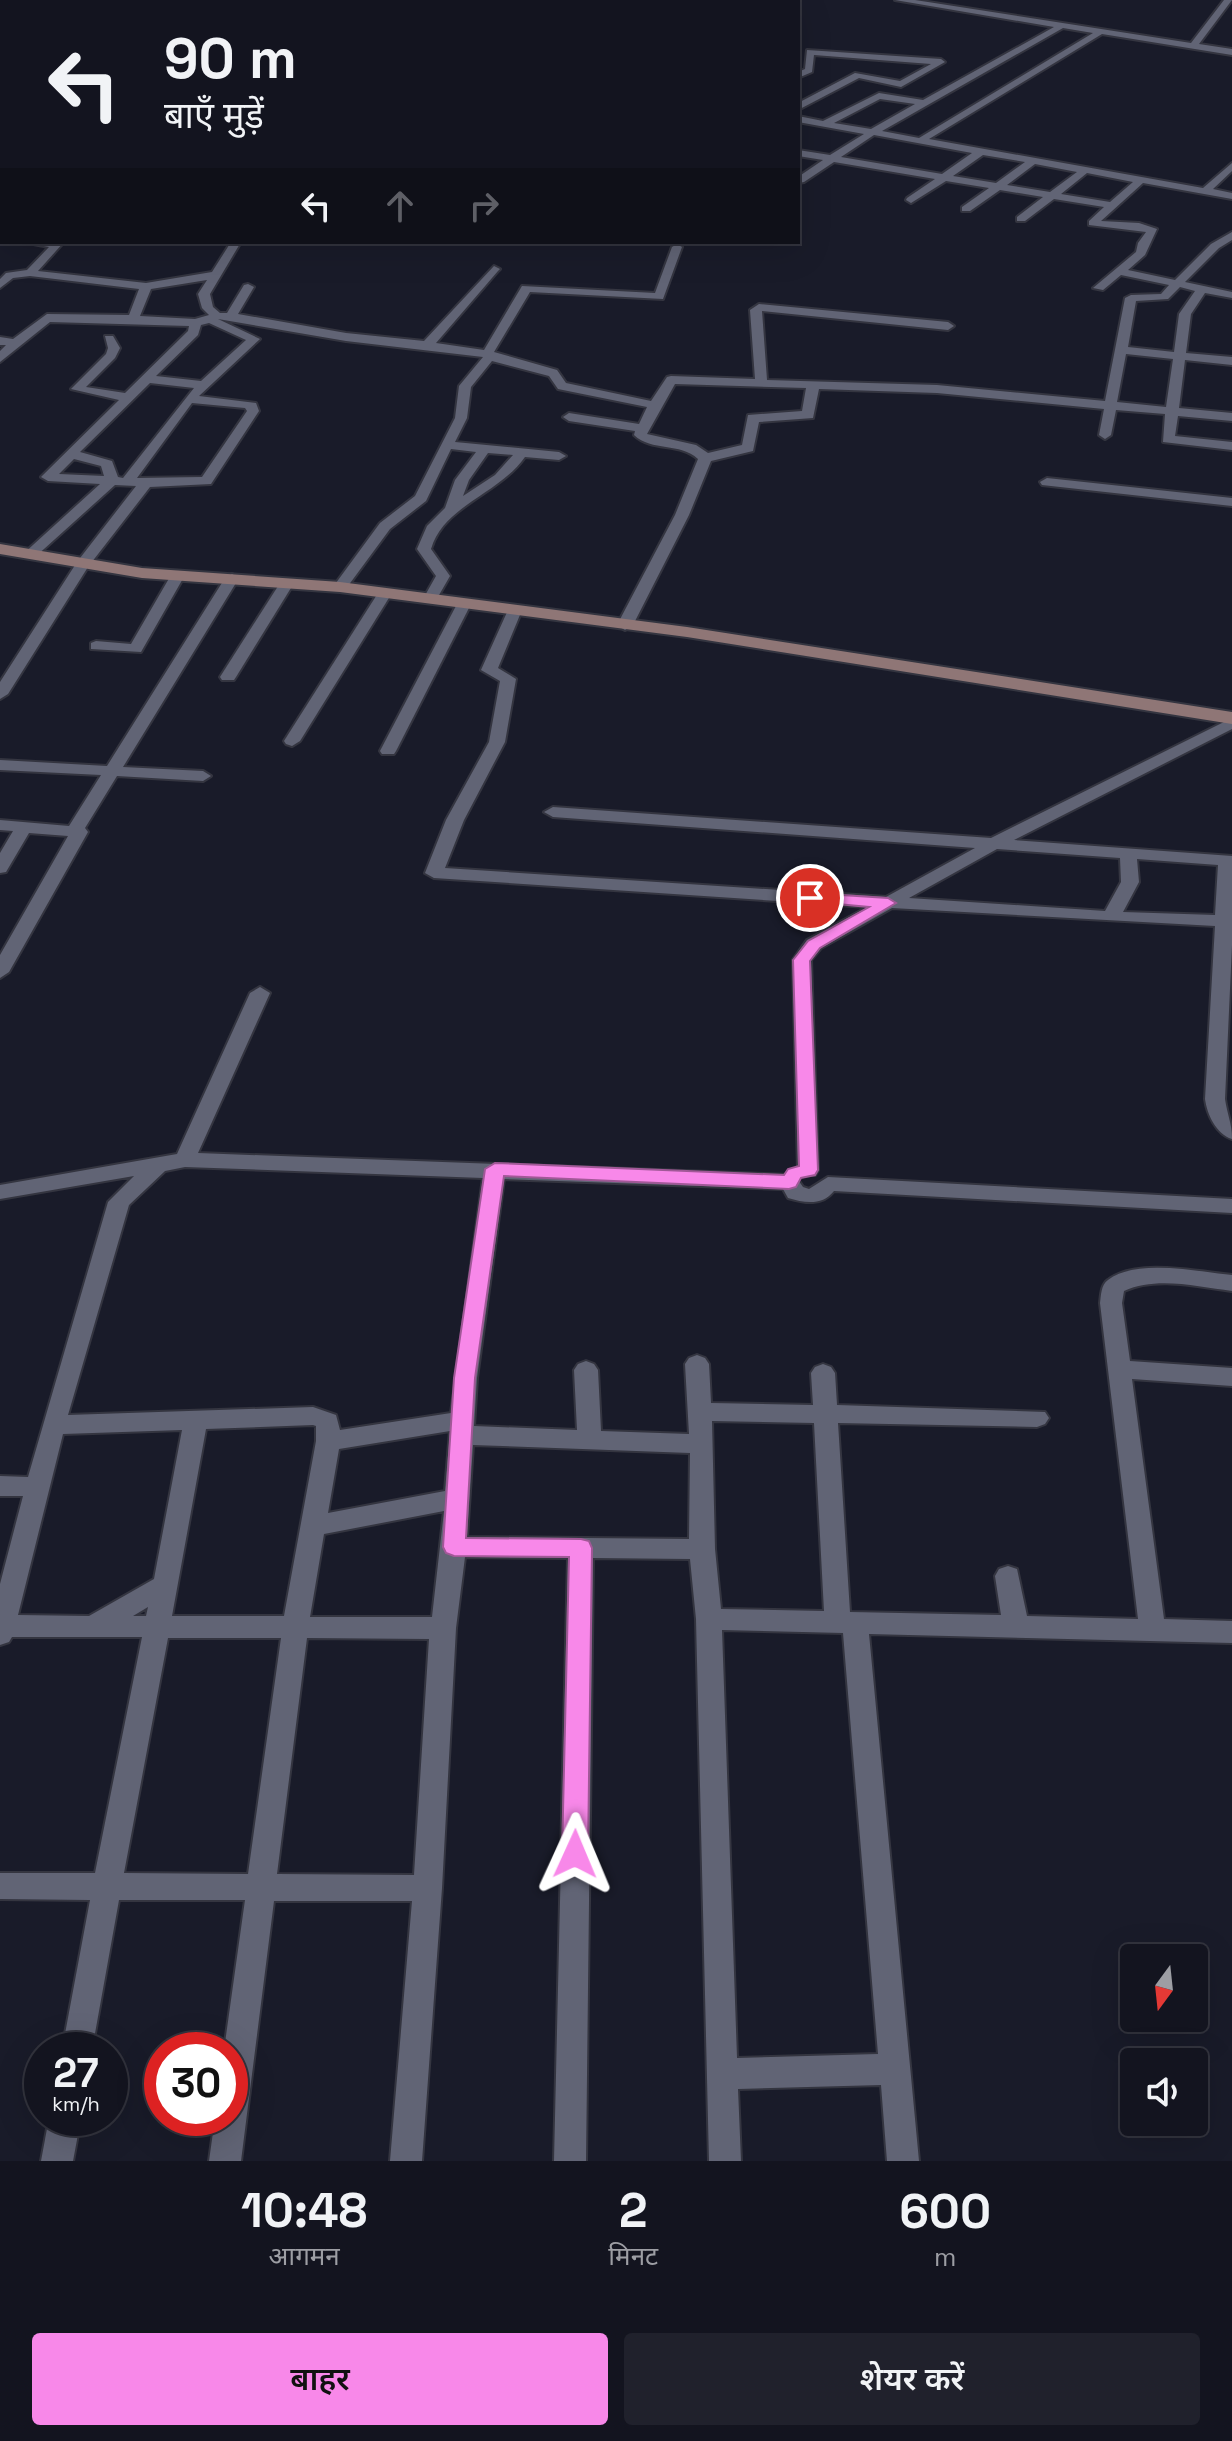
<!DOCTYPE html>
<html lang="hi">
<head>
<meta charset="utf-8">
<style>
  body { margin:0; font-family:"Space Grotesk","Noto Sans Devanagari",sans-serif; background:#20212c; color:#f1f3f6; height:100vh; display:flex; flex-direction:column; font-size:30px; white-space:nowrap }
  * { box-sizing:border-box; margin:0 }
  p { font-size:26px; color:#9d9ea4 }
  .icon { flex:none; width:44px; height:44px; fill:none; stroke:currentColor; stroke-width:2; stroke-linecap:round; stroke-linejoin:round }
  .map { position:relative; height:2161px; overflow:hidden }
  .details { display:flex; flex-direction:column; background:#13141f; flex:1 }
  .details>* { flex:none }
  .top-card { position:absolute; left:0px; top:0px; width:800px; height:244px; box-shadow:0 8px 32px #0002,0 0 0 2px #32333d; background:#13141f; color:#f1f3f6; overflow:hidden }
  .needle { width:52px; rotate:195deg }
  .tools { position:absolute; left:1120px; top:1944px; display:grid; gap:16px }
  .tools a { display:grid; place-items:center; width:88px; height:88px; border-radius:8px; background:#13141f; box-shadow:0 8px 32px #0002,0 0 0 2px #32333d; font-size:40px }
  .speed { position:absolute; left:24px; top:2032px; display:flex; gap:16px; font-size:40px; font-weight:700; text-align:center }
  .speed>* { display:grid; place-content:center; width:104px; height:104px; border-radius:50%; background:#13141f; box-shadow:0 8px 32px #0002,0 0 0 2px #32333d; line-height:1 }
  .speed small { font-size:20px; font-weight:400 }
  .speed .limit { border:12px solid #d22; background:#fff; color:#111 }
  .pin { position:absolute; display:grid; place-items:center; width:68px; height:68px; color:#fff; margin:-34px; border:4px solid #fff; border-radius:50%; box-shadow:0 2px 8px #0007 }
  .me { position:absolute; width:88px; margin:-44px; rotate:1deg; stroke-linejoin:round; filter:drop-shadow(0 0 6px #0008) }
  .turn { display:flex; align-items:center; gap:28px; height:168px; padding:0 32px; font-size:36px }
  .turn .icon { width:104px; height:104px; stroke-width:2.5 }
  .turn b { display:block; font-size:56px; line-height:68px }
  .lanes { display:flex; align-items:center; height:76px; padding:0 32px; background:#0003; justify-content:center; gap:40px; direction:ltr }
  .lanes .off { opacity:.35 }
  .eta { display:flex; justify-content:space-evenly; align-items:center; height:136px; text-align:center }
  .eta b { font-size:48px; font-weight:600; line-height:56px }
  .button { display:flex; gap:16px; margin-top:auto; padding:16px 32px }
  .button a { flex:1; height:92px; border-radius:8px; background:#f888e9; color:#111; font-size:32px; font-weight:600; line-height:92px; text-align:center }
  .button a+a { background:#20212c; color:#f1f3f6 }
  .map>svg:first-child { display:block }
</style>
</head>
<body>
<div class="map">
<svg width="1232" height="2161" viewBox="0 0 1232 2161">
  <rect width="100%" height="100%" fill="#191b29"/>
  <g fill="none" stroke-linecap="round" stroke-linejoin="round">
    <defs>
      <g id="street">
        <path d="M333 0H346L348 2H335Z"/>
        <rect x="653" y="0" width="8" height="2"/>
        <path d="M895 0H915L1191 43 1224 0H1232L1199 44 1232 49V55L1102 34 929 139 1203 188 1232 163V171L1213 189 1232 193V199L1143 183 1101 221 1139 223 1157 229 1145 255 1128 270 1175 280 1211 244 1232 232V240L1219 248 1185 282 1232 292V298L1205 293 1191 314 1186 353 1232 357V365L1185 360 1179 408 1232 413V421L1178 416 1175 436 1232 442V450L1163 442 1165 414 1116 410 1111 435 1105 439 1099 435 1104 409 937 393 819 389 813 418 759 422 753 451 711 461 689 515 633 625 625 630 617 625 675 515 698 459C680 442 652 452 634 435L635 431 569 421 563 417 569 413 639 424 647 407 558 389 549 376 492 361 471 387 467 418 455 442 559 452 566 456 559 460 525 457C498 495 444 505 431 549L450 576 435 602 430 603 423 599 436 576 417 549 427 526 445 508 455 480 476 452 451 449 426 501 390 529 345 590 340 591 333 587 380 523 415 496 455 418 459 386 483 357 346 341 218 319 260 339 199 396 256 403 259 411 211 484 150 487 88 567 8 694 0 699V682L77 562 136 486 115 485 34 558H24L22 555 100 484 48 481 41 477 119 400 71 389 106 354 108 348 105 336H113L120 348 115 358 86 387 125 393 188 331 189 326 50 322 0 362V351L6 345H0V337L13 339 47 314 129 315 139 289 30 276 13 278 0 288V279L6 273 27 270 49 247 23 242H64L38 271 146 283 212 272 231 242H241L210 294 213 307 220 313H227L244 285 248 284 254 287 238 314 346 333 424 341 494 266 500 269 498 271 436 343 484 350 522 286 655 293 672 247 677 244 682 247 663 299 530 292 494 352 557 370 566 383 651 401 667 377 671 376 755 379 750 310 759 304 948 322 954 326 948 330 762 311 767 380 937 385 1105 401 1125 298 1131 295 1161 294 1169 285 1121 275 1103 290 1093 288 1136 252 1138 243 1146 232 1089 225V221L1104 207 1054 199 1025 221H1017V217L1043 197 1000 190 970 211H962V207L989 188 946 181 911 203 906 200 907 198 935 179 834 162 804 182 798 183V177L823 160 798 156V150L830 155 864 134 798 122V116L823 121 879 93 923 100 1054 27ZM1063 28 1093 33 919 138 882 131ZM880 99 915 104 871 129 834 123ZM874 135 972 153 942 174 841 157ZM983 155 1025 162 996 183 953 176ZM1035 164 1077 172 1050 192 1007 185ZM1087 173 1133 182 1110 202 1061 194ZM207 280 198 294 202 308 209 315 195 319 140 316 151 289ZM1180 287 1195 291 1179 314 1174 352 1128 347 1136 301 1168 299ZM209 323 246 340 201 381 156 376 198 335 201 325ZM1126 354 1173 359 1166 407 1117 402ZM150 383 194 388 123 478 118 477 112 461 80 452ZM675 384 806 388 802 411 748 415 742 445 708 453 696 445 647 434ZM192 403 245 408 247 411 202 477 137 478ZM488 453 513 455 495 475 463 496 469 480ZM74 459 101 466 104 476 59 474Z"/>
        <path d="M0 26 2 27V33L0 32Z"/>
        <path d="M807 50 941 59 945 62 901 87 859 78 798 110V103L855 73 900 81 931 64 814 55 812 72 798 78V72L805 69Z"/>
        <path d="M0 237 2 242H6L0 243Z"/>
        <path d="M1047 478 1232 498V506L1042 485 1040 482Z"/>
        <path d="M178 571 185 575 141 652 91 649V643L96 641 131 644 171 575Z"/>
        <path d="M232 574 239 578 123 767 203 771 211 776 203 781 117 776 85 828 88 832 9 972 0 978V955L68 836 29 833 6 872 0 873V853L13 831 0 830V820L69 826 101 775 0 770V760L107 766 225 578Z"/>
        <path d="M287 579 294 583 236 677 234 680H222L220 677 280 583Z"/>
        <path d="M385 589 392 593 300 741 292 746 286 744 284 741 378 593Z"/>
        <path d="M464 600 471 604 396 751 394 754H382L380 751 457 604Z"/>
        <path d="M515 606 522 610 498 668 516 679 505 742 464 820 445 868 886 897 975 848 553 817 544 812 553 807 991 838 1232 718V729L1014 840 1232 856V945L1225 1099C1227 1114 1232 1123 1232 1139 1216 1134 1207 1114 1205 1099L1215 926 892 908 821 948 811 960 818 1170 815 1175H801L798 1170 793 960 807 940 868 907 434 878 425 873 446 820 489 742 500 681 481 670 508 610ZM997 849 1120 858 1121 882 1105 911 909 898ZM1137 859 1218 865 1215 915 1123 912 1139 882Z"/>
        <path d="M260 987 270 993 198 1153 789 1175 796 1177 803 1187 809 1189 828 1177 1232 1199V1213L834 1191C822 1206 805 1203 788 1198L783 1189 504 1179 477 1378 474 1426 577 1430 574 1370 578 1364 586 1361 594 1364 598 1370 601 1431 689 1434 685 1364 689 1358 697 1355 705 1358 709 1364 711 1403 813 1405 811 1373 815 1367 823 1364 831 1367 835 1373 837 1405 1045 1412 1049 1418 1045 1424 1037 1427 838 1423 850 1612 1001 1615 995 1576 999 1569 1008 1566 1017 1569 1027 1616 1138 1619 1100 1303C1101 1295 1101 1285 1108 1280 1136 1258 1199 1272 1232 1275V1291C1198 1287 1157 1276 1124 1291L1122 1303 1130 1361 1232 1368V1386L1132 1379 1164 1619 1232 1621V1643L869 1634 919 2161H887L881 2085 738 2089 741 2161H709L696 1619 690 1559 593 1558 586 2161H554L568 1558 465 1557 456 1628 442 1888 422 2161H390L412 1901H274L241 2161H209L215 2118H230V2050H224L245 1900H119L92 2050H62L90 1900 0 1899V1873H95L142 1637H12L9 1642 0 1645V1584L23 1496H0V1476L28 1477 108 1202 134 1176 0 1199V1185L177 1154 250 993ZM185 1167 483 1178 451 1413 340 1430 336 1415 313 1407 68 1415 129 1205 165 1171ZM712 1421 814 1423 824 1611 721 1609 715 1549ZM313 1425 316 1426V1441L284 1616H172L206 1429ZM182 1430 154 1579 89 1616 18 1615 63 1434ZM450 1431 445 1491 328 1513 339 1449ZM473 1445 690 1453 689 1539 467 1537ZM444 1511 432 1617H310L324 1534ZM148 1607 146 1616H133ZM722 1630 843 1633 878 2054 737 2058ZM168 1638H281L248 1874 124 1873ZM307 1638 429 1639 414 1875 277 1874Z"/>
        <path d="M49 2118H81L73 2161H41Z"/>
      </g>
      <path id="secondary" d="M0 544 142 568 340 582 687 627 1232 712V724L687 637 340 592 142 578 0 554Z"/>
    </defs>
    <use href="#street" stroke="#343540" stroke-width="4"/>
    <use href="#secondary" stroke="#343540" stroke-width="4"/>
    <use href="#street" fill="#616475" fill-rule="evenodd"/>
    <use href="#secondary" fill="#8f7676" fill-rule="evenodd"/>
  </g>
  <path fill="#f888e9" stroke="#a15897" stroke-width="2" d="M810 893 888 898 896 903 820 948 810 961 818 1170 815 1175 801 1178 796 1187 789 1189 504 1176 475 1378 466 1538 581 1539 589 1541 592 1548 588 1854 584 1863 575 1866 566 1863 562 1854 569 1557 454 1556 446 1553 443 1547 454 1378 485 1169 495 1163 784 1175 788 1169 799 1166 793 960 808 941 869 907 805 901V895Z"/>
</svg>
<div class="tools">
<a><svg class="needle" viewBox="-14 -14 28 28"><path d="M0-13l5 13h-10z" fill="#e53935"/><path d="M0 13l5-13h-10z" fill="#9d9ea4"/></svg></a>
<a><svg class="icon" aria-label="sound" viewBox="0 0 24 24"><path d="M4 9h4l5-4v14l-5-4H4zM17 9q2 3 0 6"/></svg></a>
</div>
<div class="speed"><div>27<small>km/h</small></div><div class="limit">30</div></div>
<div class="pin" style="left:810px;top:898px;background:#d93025"><svg class="icon" aria-label="arrive" viewBox="0 0 24 24"><path d="M6 21V4h12l-3 4 3 4H6"/></svg></div>
<svg class="me" style="left:575px;top:1854px" viewBox="-20 -20 40 40"><path d="M0-17L14 15 0 8-14 15z" fill="#f888e9" stroke="#fff" stroke-width="4"/></svg>
<div class="top-card">
<div class="turn"><svg class="icon" aria-label="left" viewBox="0 0 24 24"><path d="M17 20v-9H6M10 6l-5 5 5 5"/></svg><div><b>90 m</b>बाएँ मुड़ें</div></div>
<div class="lanes"><svg class="icon" aria-label="left" viewBox="0 0 24 24"><path d="M17 20v-9H6M10 6l-5 5 5 5"/></svg><svg class="icon off" aria-label="ahead" viewBox="0 0 24 24"><path d="M12 20V5M6 11l6-6 6 6"/></svg><svg class="icon off" aria-label="right" viewBox="0 0 24 24"><path d="M7 20v-9h11M14 6l5 5-5 5"/></svg></div>
</div>
</div>
<section class="details">
<div class="eta">
<div><b>10:48</b><p>आगमन</p></div>
<div><b>2</b><p>मिनट</p></div>
<div><b>600</b><p>m</p></div>
</div>
<div class="button"><a>बाहर</a><a>शेयर करें</a></div>
</section>
</body>
</html>
